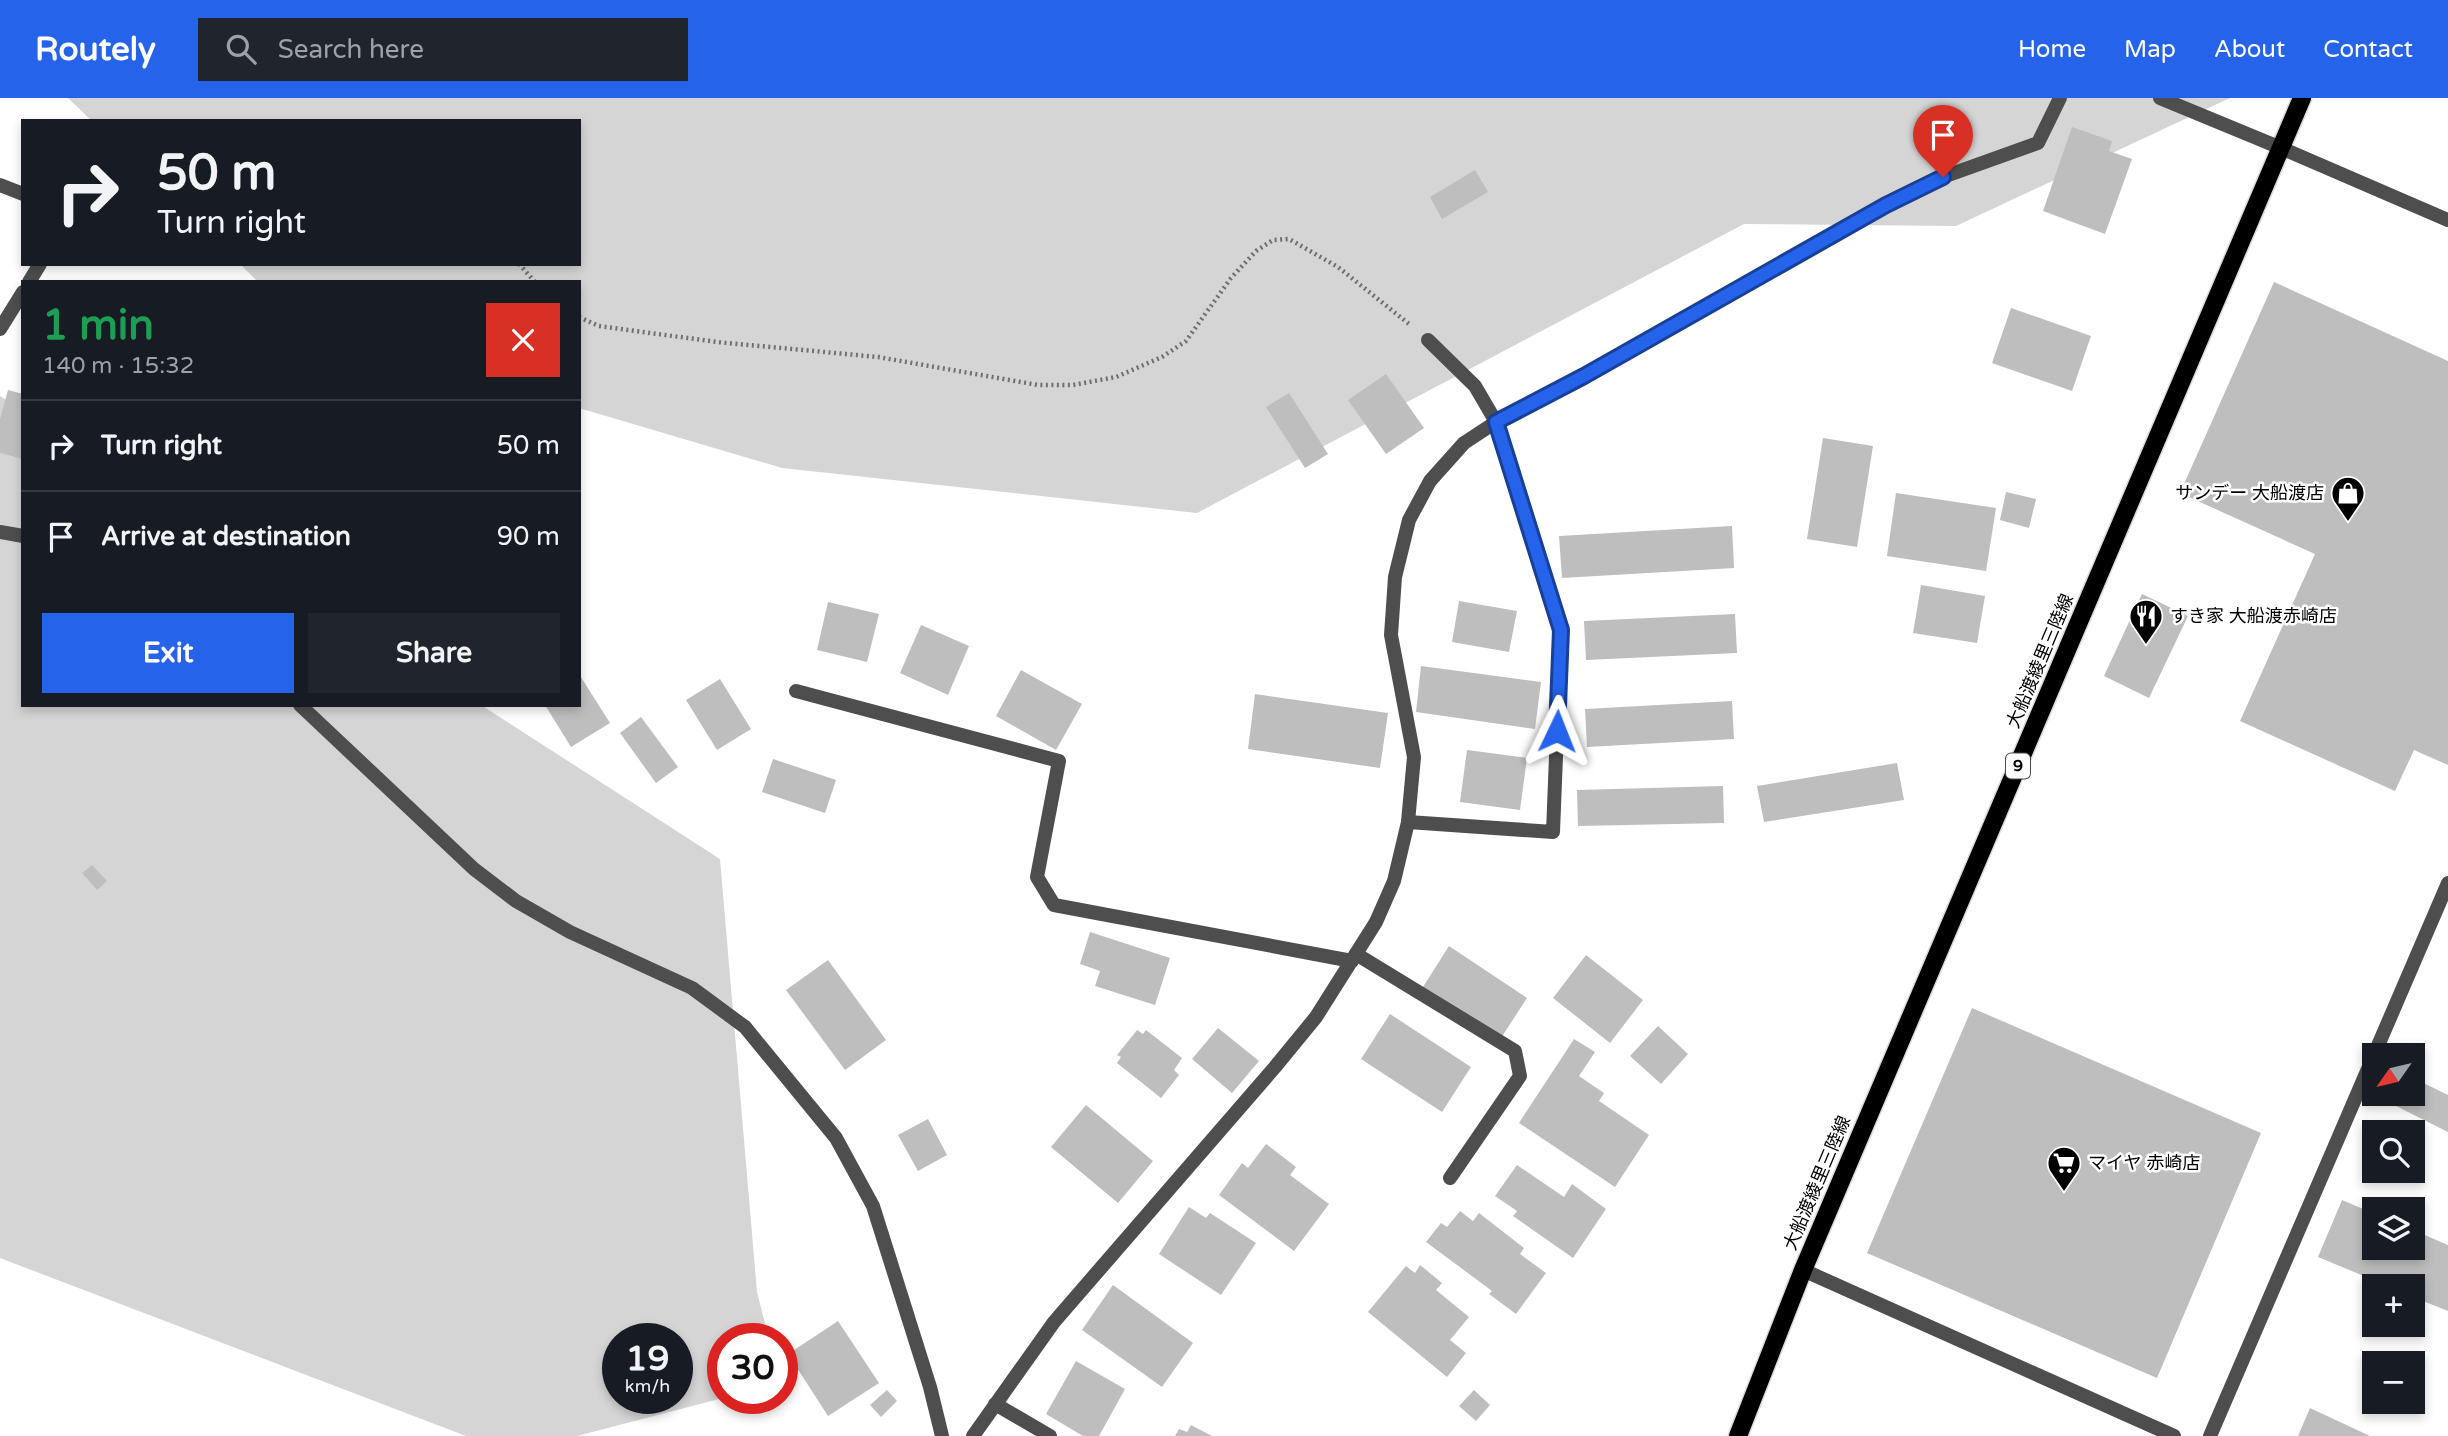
<!DOCTYPE html>
<html lang="en">
<head>
<meta charset="utf-8">
<style>
  body { margin:0; font-family:"Varela Round","Noto Sans JP",sans-serif; background:#20242c; color:#f1f3f6; height:100vh; display:flex; flex-direction:column; font-size:26px; white-space:nowrap }
  * { box-sizing:border-box; margin:0 }
  p { font-size:23px; color:#9ea1a6 }
  .icon { flex:none; width:38px; height:38px; fill:none; stroke:currentColor; stroke-width:2; stroke-linecap:round; stroke-linejoin:round }
  .map { position:relative; flex:1; overflow:hidden }
  .drawer { position:absolute; left:21px; top:182px; width:560px; height:427px; display:flex; flex-direction:column; background:#171b24; border-radius:0px; box-shadow:0 4px 10px #0003 }
  .drawer>* { flex:none }
  .hud { position:absolute; left:21px; top:21px; width:560px; height:147px; border-radius:0px; box-shadow:0 4px 10px #0003; background:#171b24; color:#f1f3f6; overflow:hidden }
  .needle { width:46px; rotate:236deg }
  .buttons { position:absolute; left:2362px; top:945px; display:grid; gap:14px }
  .buttons a { display:grid; place-items:center; width:63px; height:63px; border-radius:0px; background:#171b24; box-shadow:0 4px 10px #0003; font-size:35px }
  .speed { position:absolute; left:602px; top:1225px; display:flex; gap:14px; font-size:35px; font-weight:700; text-align:center }
  .speed>* { display:grid; place-content:center; width:91px; height:91px; border-radius:50%; background:#171b24; box-shadow:0 4px 10px #0003; line-height:1 }
  .speed small { font-size:18px; font-weight:400 }
  .speed .limit { border:10px solid #d22; background:#fff; color:#111 }
  .pin { position:absolute; display:grid; place-items:center; width:60px; height:60px; color:#fff; margin:-72px -30px; border-radius:50% 50% 50% 0; rotate:-45deg; box-shadow:0 0 7px #0007 }
  .pin .icon { rotate:45deg }
  .me { position:absolute; width:77px; margin:-38px; rotate:2deg; stroke-linejoin:round; filter:drop-shadow(0 0 5px #0008) }
  .turn { display:flex; align-items:center; gap:24px; height:147px; padding:0 21px; font-size:32px }
  .turn .icon { width:91px; height:91px; stroke-width:2.5 }
  .turn b { display:block; font-size:49px; line-height:60px }
  .round { display:grid; place-items:center; flex:none; width:74px; height:74px; border-radius:0px; background:#20242c }
  .summary { display:flex; align-items:center; justify-content:space-between; height:119px; padding:0 21px }
  h1 { font-size:42px; font-weight:700; line-height:52px; color:#1e9e55 }
  .cta { display:flex; gap:14px; margin-top:auto; padding:14px 21px }
  .cta a { flex:1; height:80px; border-radius:0px; background:#2563eb; color:#fff; font-size:28px; font-weight:700; line-height:80px; text-align:center }
  .cta a+a { background:#20242c; color:#f1f3f6 }
  ul { padding:0; list-style:none }
  li { display:flex; align-items:center; gap:21px; height:91px; padding:0 21px; border-top:2px solid #363941 }
  li div { flex:1 }
  li b { display:block; font-size:26px }
  li em { font-style:normal }
  header { display:flex; align-items:center; gap:42px; box-sizing:border-box; height:98px; padding:0 35px; background:#2563eb; color:#fff }
  header strong { font-size:33px }
  nav { display:flex; gap:38px; margin-inline-start:auto; font-size:24px }
  .search { width:490px; height:63px; background:#20242c; display:flex; align-items:center; gap:18px; box-sizing:border-box; padding:0 24px; border-radius:0px; color:#9ea1a6; font-size:26px }
  .map>svg:first-child { display:block }
</style>
</head>
<body>
<header>
<strong>Routely</strong>
<div class="search"><svg class="icon" aria-label="search" viewBox="0 0 24 24"><circle cx="10" cy="10" r="6"/><path d="M15 15l6 6"/></svg>Search here</div>
<nav><a>Home</a><a>Map</a><a>About</a><a>Contact</a></nav>
</header>
<div class="map">
<svg width="2448" height="1338" viewBox="0 0 2448 1338">
  <rect width="100%" height="100%" fill="#fff"/>
  <g fill="#d5d5d5" fill-rule="evenodd">
    <path d="M68 0H2230L1956 128 1744 126 1197 415 782 370 579 310V184H258L240 166H579V23H92Z"/>
    <path d="M0 298 23 312V607H481L720 761 757 1194 769 1241H723V1300L577 1338H466L0 1160ZM618 1241H677V1300H618Z"/>
  </g>
  <g fill="#bebebe">
    <path d="M2072 29 2112 43 2109 53 2132 61 2105 136 2043 113Z"/>
    <path d="M1475 72 1488 94 1442 121 1430 99Z"/>
    <path d="M2274 184 2448 263V667L2414 652 2395 693 2240 623 2315 456 2180 395Z"/>
    <path d="M2011 210 2091 238 2072 293 1992 265Z"/>
    <path d="M1386 276 1424 330 1386 356 1348 302Z"/>
    <path d="M8 292 23 296V361L0 355V321Z"/>
    <path d="M1289 295 1328 356 1305 370 1266 309Z"/>
    <path d="M1823 340 1873 348 1857 449 1807 441Z"/>
    <path d="M2006 394 2036 401 2029 430 2000 422Z"/>
    <path d="M1896 395 1996 410 1986 473 1887 458Z"/>
    <path d="M1732 428 1734 470 1562 480 1559 438Z"/>
    <path d="M1921 487 1985 498 1977 545 1913 535Z"/>
    <path d="M2142 496 2188 518 2149 600 2104 578Z"/>
    <path d="M1459 503 1517 513 1509 554 1452 544Z"/>
    <path d="M828 504 879 516 867 564 817 552Z"/>
    <path d="M1735 516 1737 555 1586 562 1584 523Z"/>
    <path d="M921 527 969 548 948 597 900 575Z"/>
    <path d="M1421 568 1541 584 1535 631 1416 614Z"/>
    <path d="M1021 572 1082 606 1056 652 996 618Z"/>
    <path d="M579 576 610 625 571 649 545 607H579Z"/>
    <path d="M720 581 751 631 717 652 686 602Z"/>
    <path d="M1255 596 1388 615 1380 670 1248 651Z"/>
    <path d="M1732 603 1734 641 1587 649 1585 611Z"/>
    <path d="M641 619 678 669 656 685 620 635Z"/>
    <path d="M1467 652 1527 660 1520 712 1460 704Z"/>
    <path d="M773 661 836 682 825 715 762 694Z"/>
    <path d="M1897 665 1904 702 1764 724 1757 688Z"/>
    <path d="M1723 688 1724 725 1578 728 1577 692Z"/>
    <path d="M92 767 107 783 97 792 82 775Z"/>
    <path d="M1090 834 1170 860 1155 907 1095 888 1100 873 1080 866Z"/>
    <path d="M1449 848 1527 900 1501 940 1423 889Z"/>
    <path d="M1586 857 1643 902 1610 945 1553 900Z"/>
    <path d="M828 862 886 942 845 972 786 892Z"/>
    <path d="M1972 910 2261 1035 2157 1280 1867 1155Z"/>
    <path d="M1390 916 1471 969 1442 1014 1361 961Z"/>
    <path d="M1658 928 1688 956 1661 986 1630 958Z"/>
    <path d="M1218 930 1259 963 1232 995 1192 961Z"/>
    <path d="M1137 932 1143 936 1146 932 1182 960 1174 972 1179 977 1161 1000 1117 965 1121 959 1117 957Z"/>
    <path d="M1574 941 1595 954 1579 978 1604 995 1599 1003 1649 1037 1615 1089 1519 1025Z"/>
    <path d="M2413 980 2448 997V1034L2390 1005 2394 996H2413Z"/>
    <path d="M1086 1007 1153 1063 1118 1105 1051 1049Z"/>
    <path d="M928 1021 947 1057 918 1073 898 1037Z"/>
    <path d="M1266 1046 1296 1069 1290 1077 1329 1106 1294 1153 1219 1097 1242 1065 1248 1070Z"/>
    <path d="M1517 1067 1564 1099 1572 1086 1606 1111 1573 1160 1513 1118 1517 1113 1495 1098Z"/>
    <path d="M2342 1102 2375 1116V1150H2413V1132L2448 1147V1213L2413 1199V1188H2388L2318 1159Z"/>
    <path d="M1189 1109 1206 1120 1210 1115 1256 1145 1221 1197 1159 1156Z"/>
    <path d="M1460 1113 1473 1123 1479 1115 1524 1150 1520 1156 1546 1175 1516 1216 1489 1196 1492 1193 1426 1144 1441 1125 1447 1129Z"/>
    <path d="M1420 1167 1442 1185 1436 1192 1469 1219 1450 1242 1466 1255 1447 1279 1368 1214 1406 1168 1415 1175Z"/>
    <path d="M1113 1187 1193 1245 1162 1289 1082 1232Z"/>
    <path d="M838 1223 879 1285 828 1318 788 1256Z"/>
    <path d="M1076 1263 1125 1291 1099 1338H1083L1046 1316Z"/>
    <path d="M887 1292 897 1303 881 1319 870 1307Z"/>
    <path d="M1474 1292 1490 1307 1476 1323 1459 1308Z"/>
    <path d="M2310 1310 2370 1338H2298Z"/>
    <path d="M1191 1327 1212 1338H1175L1179 1331 1187 1334Z"/>
  </g>
  <g fill="none" stroke-linecap="round" stroke-linejoin="round">
    <defs>
      <path id="primary" d="M1738 1338 1803 1172 2302 0"/>
    </defs>
    <use href="#primary" stroke="#dbdbdb" stroke-width="21"/>
    <g stroke="#707070" stroke-width="4.5" stroke-dasharray="2 3.5" stroke-linecap="butt">
      <path d="M519 166 535 184"/>
      <path d="M579 219 599 228 717 244 878 259 1038 287H1073L1116 279 1162 259 1186 243 1231 180 1256 153 1273 142 1289 141 1338 169 1409 226"/>
    </g>
    <g stroke="#4e4e4e" stroke-width="14">
      <path d="M2160 0 2281 50"/>
      <path d="M0 87 23 96"/>
      <path d="M29 184 40 166"/>
      <path d="M0 231 23 194"/>
      <path d="M0 434 23 438"/>
      <path d="M796 593 1059 663 1037 779 1054 807 1352 863"/>
      <path d="M300 607 474 771 516 803 570 834 692 890 745 929 836 1040 873 1108 930 1289 942 1338"/>
      <path d="M1408 724 1553 734 1561 532 1496 324 1475 288 1428 242"/>
      <path d="M1356 856 1515 953 1520 978 1450 1080"/>
      <path d="M995 1306 1050 1338"/>
      <path d="M973 1338 1054 1224 1275 969 1316 919 1376 824 1394 783 1408 724 1414 659 1391 537 1395 479 1409 422 1430 383 1464 345 1496 324 1585 278 1886 107 1943 79 2038 45 2060 0"/>
    </g>
    <g stroke="#4e4e4e" stroke-width="14">
      <path d="M2281 50 2448 122"/>
      <path d="M1803 1172 2174 1338"/>
      <path d="M2210 1338 2448 785"/>
    </g>
    <use href="#primary" stroke="#000" stroke-width="18"/>
  </g>
  <g fill="none" stroke-linecap="round" stroke-linejoin="round">
    <defs>
      <path id="route" d="M1557 633 1561 532 1496 324 1584 278 1886 107 1943 79"/>
    </defs>
    <use href="#route" stroke="#184099" stroke-width="18"/>
    <use href="#route" stroke="#2563eb" stroke-width="12"/>
  </g>
  <defs>
    <symbol id="shop-pin" viewBox="-11 -11 22 30"><path d="M0 17L-7.5 6A9.5 9.5 0 1 1 7.5 6Z" fill="#000" stroke="#fff"/><path d="M-5-2.5h2.3a2.7 3.5 0 0 1 5.4 0H5L5.5 6h-11ZM-1.5-2.5h3a1.5 2.3 0 0 0-3 0Z" fill="#fff"/></symbol>
    <symbol id="restaurant-pin" viewBox="-11 -11 22 30"><path d="M0 17L-7.5 6A9.5 9.5 0 1 1 7.5 6Z" fill="#000" stroke="#fff"/><path d="M-5-6h1v4h1v-4h1v4h1v-4h1v5L-1.5 .5V6h-2V.5L-5-1ZM5-6V6H3V1.5H1.5Q1.5-4 5-6Z" fill="#fff"/></symbol>
    <symbol id="supermarket-pin" viewBox="-11 -11 22 30"><path d="M0 17L-7.5 6A9.5 9.5 0 1 1 7.5 6Z" fill="#000" stroke="#fff"/><path d="M-6-5.5h2.5l.6 2H6L4.5 2H-2.5L-4.4-4H-6ZM-1.5 3.2a1.3 1.3 0 1 0 .1 0ZM3 3.2a1.3 1.3 0 1 0 .1 0Z" fill="#fff"/></symbol>
  </defs>
  <g fill-rule="evenodd">
    <use href="#shop-pin" x="2329" y="376" width="38" height="52"/>
    <use href="#restaurant-pin" x="2127" y="499" width="38" height="52"/>
    <use href="#supermarket-pin" x="2045" y="1046" width="38" height="52"/>
  </g>
  <g text-anchor="middle" dominant-baseline="central" stroke-width="5" stroke-linejoin="round" paint-order="stroke">
    <rect fill="#fff" stroke="#4c4c4c" stroke-width="2" x="2006" y="655.5" width="24" height="25" rx="5"/>
    <g font-size="16" font-weight="bold" fill="#000">
      <text x="2018" y="668">9</text>
    </g>
    <g font-size="18" fill="#000" stroke="#fff" text-anchor="start">
      <text x="2324" y="395" text-anchor="end">サンデー 大船渡店</text>
      <text x="2170" y="518">すき家 大船渡赤崎店</text>
      <text x="2088" y="1065">マイヤ 赤崎店</text>
    </g>
    <g font-size="18" fill="#000" stroke="#fff">
      <text transform="translate(2040 563) rotate(-67)">大船渡綾里三陸線</text>
      <text transform="translate(1817 1085) rotate(-67)">大船渡綾里三陸線</text>
    </g>
  </g>
</svg>
<div class="buttons">
<a><svg class="needle" viewBox="-14 -14 28 28"><path d="M0-13l5 13h-10z" fill="#e53935"/><path d="M0 13l5-13h-10z" fill="#9ea1a6"/></svg></a>
<a><svg class="icon" aria-label="search" viewBox="0 0 24 24"><circle cx="10" cy="10" r="6"/><path d="M15 15l6 6"/></svg></a>
<a><svg class="icon" aria-label="layers" viewBox="0 0 24 24"><path d="M12 4l9 5-9 5-9-5zM3 14l9 5 9-5"/></svg></a>
<a>+</a>
<a>−</a>
</div>
<div class="speed"><div>19<small>km/h</small></div><div class="limit">30</div></div>
<div class="pin" style="left:1943px;top:79px;background:#d93025"><svg class="icon" aria-label="arrive" viewBox="0 0 24 24"><path d="M6 21V4h12l-3 4 3 4H6"/></svg></div>
<svg class="me" style="left:1557px;top:633px" viewBox="-20 -20 40 40"><path d="M0-17L14 15 0 8-14 15z" fill="#2563eb" stroke="#fff" stroke-width="4"/></svg>
<div class="hud">
<div class="turn"><svg class="icon" aria-label="right" viewBox="0 0 24 24"><path d="M7 20v-9h11M14 6l5 5-5 5"/></svg><div><b>50 m</b>Turn right</div></div>
</div>
<section class="drawer">
<div class="summary"><div><h1>1 min</h1><p>140 m · 15:32</p></div><a class="round" style="background:#d93025;color:#fff"><svg class="icon" aria-label="close" viewBox="0 0 24 24"><path d="M6 6l12 12M18 6L6 18"/></svg></a></div>
<ul>
<li><svg class="icon" aria-label="right" viewBox="0 0 24 24"><path d="M7 20v-9h11M14 6l5 5-5 5"/></svg><div><b>Turn right</b></div><em>50 m</em></li>
<li><svg class="icon" aria-label="arrive" viewBox="0 0 24 24"><path d="M6 21V4h12l-3 4 3 4H6"/></svg><div><b>Arrive at destination</b></div><em>90 m</em></li>
</ul>
<div class="cta"><a>Exit</a><a>Share</a></div>
</section>
</div>
</body>
</html>
